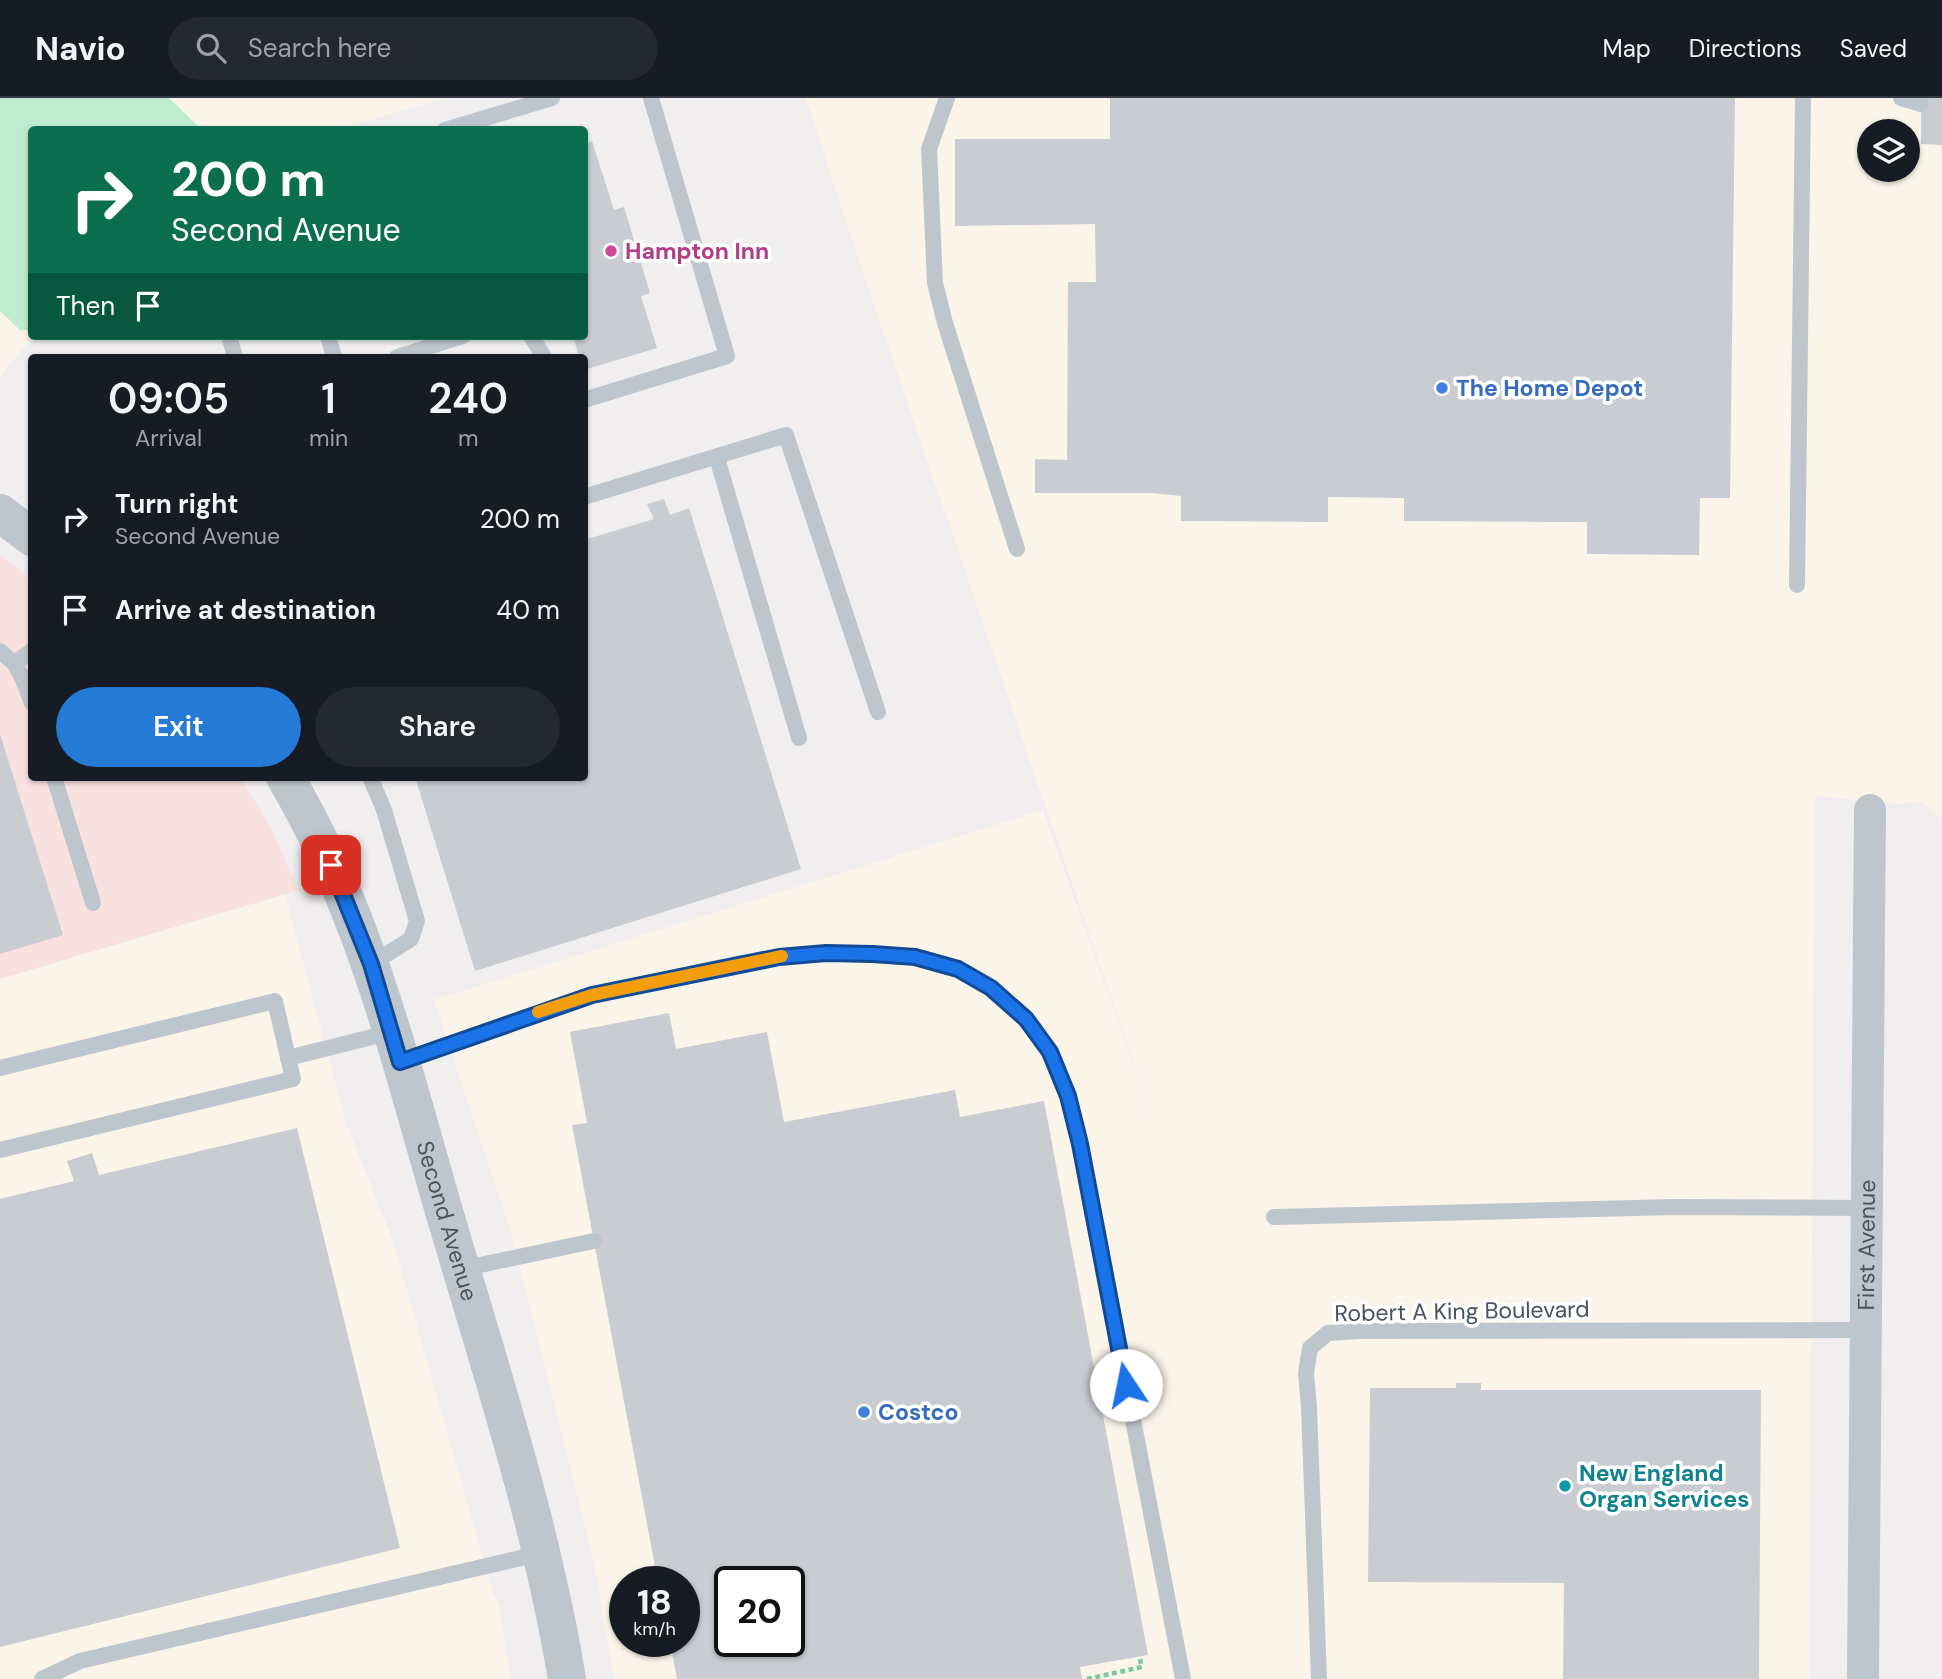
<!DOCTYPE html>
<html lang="en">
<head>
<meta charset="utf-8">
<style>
  body { margin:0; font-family:"DM Sans",sans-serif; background:#242831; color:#f1f3f6; height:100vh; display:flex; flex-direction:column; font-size:26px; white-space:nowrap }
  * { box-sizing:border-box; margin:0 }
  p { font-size:23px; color:#9ea1a6 }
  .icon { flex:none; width:38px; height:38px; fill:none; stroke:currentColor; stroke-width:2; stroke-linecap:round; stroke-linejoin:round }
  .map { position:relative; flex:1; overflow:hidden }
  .panel { position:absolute; left:28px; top:256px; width:560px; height:427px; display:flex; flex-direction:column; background:#171b24; border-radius:7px; box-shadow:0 2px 5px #0004 }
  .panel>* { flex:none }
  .banner { position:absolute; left:28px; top:28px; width:560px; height:214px; border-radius:7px; box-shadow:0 2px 5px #0004; background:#0b6e4f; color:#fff; overflow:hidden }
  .controls { position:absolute; left:1857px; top:21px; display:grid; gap:14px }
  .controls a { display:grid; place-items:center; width:63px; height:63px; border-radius:50%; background:#171b24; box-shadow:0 2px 5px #0004; font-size:35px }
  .speed { position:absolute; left:609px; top:1468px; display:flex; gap:14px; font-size:35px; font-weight:700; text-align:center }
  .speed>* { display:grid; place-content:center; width:91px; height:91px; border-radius:50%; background:#171b24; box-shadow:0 2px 5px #0004; line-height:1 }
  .speed small { font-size:18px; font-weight:400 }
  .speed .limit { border:4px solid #111; border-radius:10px; background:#fff; color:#111 }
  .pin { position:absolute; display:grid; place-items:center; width:60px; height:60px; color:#fff; margin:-30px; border-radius:14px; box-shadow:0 4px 10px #0006 }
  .me { position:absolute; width:77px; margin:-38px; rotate:349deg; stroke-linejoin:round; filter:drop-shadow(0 0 5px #0008) }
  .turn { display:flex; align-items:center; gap:24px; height:147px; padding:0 28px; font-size:32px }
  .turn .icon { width:91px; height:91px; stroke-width:2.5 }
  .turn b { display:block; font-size:49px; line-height:60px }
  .then { display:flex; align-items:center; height:66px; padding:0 28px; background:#0003; gap:14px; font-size:26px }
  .eta { display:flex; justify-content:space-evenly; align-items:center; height:119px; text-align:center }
  .eta b { font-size:42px; font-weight:600; line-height:49px }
  .cta { display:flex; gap:14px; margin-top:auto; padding:14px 28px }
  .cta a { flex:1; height:80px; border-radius:42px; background:#247ad5; color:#fff; font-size:28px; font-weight:600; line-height:80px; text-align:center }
  .cta a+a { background:#242831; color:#f1f3f6 }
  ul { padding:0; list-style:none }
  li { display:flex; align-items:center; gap:21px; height:91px; padding:0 28px }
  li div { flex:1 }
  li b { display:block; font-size:26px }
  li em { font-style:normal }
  header { display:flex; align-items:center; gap:42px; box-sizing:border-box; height:98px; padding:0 35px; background:#171b24; border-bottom:2px solid #363941 }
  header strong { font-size:33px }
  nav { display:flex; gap:38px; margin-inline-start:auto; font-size:24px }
  .search { width:490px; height:63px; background:#242831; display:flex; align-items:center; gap:18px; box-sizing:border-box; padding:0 24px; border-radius:38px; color:#9ea1a6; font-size:26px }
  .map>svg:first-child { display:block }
</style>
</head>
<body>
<header>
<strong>Navio</strong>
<div class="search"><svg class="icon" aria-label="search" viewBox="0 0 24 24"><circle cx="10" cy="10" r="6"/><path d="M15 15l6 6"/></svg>Search here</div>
<nav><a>Map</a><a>Directions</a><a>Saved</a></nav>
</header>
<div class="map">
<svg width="1942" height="1581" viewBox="0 0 1942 1581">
  <rect width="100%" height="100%" fill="#f1eeef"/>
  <g fill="#fbf5e9" fill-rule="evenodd">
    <path d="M0 0H443L340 31 32 32V238L0 280Z"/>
    <path d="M806 0H1942V722L1921 703 1901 706 1815 698 1809 1581H614L593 1460 512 1138 434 902 1043 712 1156 1031 849 134ZM1869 33H1908V72H1869ZM625 1484H684V1544H625ZM730 1484H789V1544H730Z"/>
    <path d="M285 797 346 1024 393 1143 494 1499 499 1506 511 1581H0V881Z"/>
  </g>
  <path fill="#f9e1e0" d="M0 456 31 482 32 679H240L272 732 298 792 0 881Z"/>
  <path fill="#bfeccf" d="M0 0H169L201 31 32 32 31 232H20L0 213Z"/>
  <g fill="#c9ccd1" fill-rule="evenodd">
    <path d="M1110 0H1735L1730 400H1700L1699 457 1587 456V424L1404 423V400L1328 399V424L1181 423V398L1152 395H1035V361L1067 362 1068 184H1096L1095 126 955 128V41H1110Z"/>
    <path d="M1921 0H1942V47L1921 46Z"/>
    <path d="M592 43 614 112 624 109 650 195 641 198 657 250 584 272V259H579L573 238H584V46Z"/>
    <path d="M664 401 670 417 689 410 801 771 475 873 415 679H584V442L654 421 647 406Z"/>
    <path d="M0 636 63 837 0 856Z"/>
    <path d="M669 915 676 951 767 934 784 1024 955 992 960 1019 1044 1003 1148 1557 1080 1569 1082 1581H677L670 1544H684V1484H658L572 1027 587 1025 570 934ZM730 1484H789V1544H730Z"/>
    <path d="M297 1030 400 1450 0 1549V1101L74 1083 67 1063 92 1055 99 1077Z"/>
    <path d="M1456 1285H1481V1292H1761L1759 1581H1563L1564 1485 1368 1484 1370 1290H1456Z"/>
  </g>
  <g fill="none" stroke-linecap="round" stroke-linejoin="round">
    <path stroke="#7ac89e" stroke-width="4.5" stroke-dasharray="5 3.5" stroke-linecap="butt" d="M1087 1581 1142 1569 1139 1558"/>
    <g stroke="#bec6cd" stroke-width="16">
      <path d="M947 0 929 51 935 185 945 225 1017 451"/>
      <path d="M1901 0 1921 6"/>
      <path d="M445 32 552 0"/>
      <path d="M229 238 235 259"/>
      <path d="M328 238 334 259"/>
      <path d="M531 238 544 259"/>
      <path d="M397 259 463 238"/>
      <path d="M584 302 727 258 651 0"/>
      <path d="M717 360 799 640"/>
      <path d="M584 399 786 337 878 614"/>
      <path d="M1797 487 1803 0"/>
      <path d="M0 553 14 565"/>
      <path d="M32 553 14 565 22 579 32 605"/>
      <path d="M54 679 93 805"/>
      <path d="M370 679 384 712 417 823 411 841 371 866"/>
      <path d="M288 960 392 934"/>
      <path d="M401 964 591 897 736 866 779 859 826 855 915 859 958 871 991 890 1026 921 1050 954 1068 998 1080 1047 1183 1581"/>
      <path d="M0 970 275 903 293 981 0 1052"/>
      <path d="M1274 1119 1673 1109 1867 1110"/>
      <path d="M461 1171 594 1143"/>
      <path d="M42 1581 80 1563 542 1455"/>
      <path d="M1319 1581 1309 1309 1306 1275 1310 1250 1328 1235 1359 1233 1866 1232"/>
    </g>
    <path stroke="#bec6cd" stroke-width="32" id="s1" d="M1863 1581 1870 712"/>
    <g stroke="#bec6cd" stroke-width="38">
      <path d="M0 415 32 439"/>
      <path id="s2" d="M285 679C366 815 402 970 446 1120 491 1273 541 1424 567 1581"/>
    </g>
  </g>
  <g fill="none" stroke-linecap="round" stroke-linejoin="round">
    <defs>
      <path id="route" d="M331 767 371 866 400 964 592 897 779 859 826 855 873 856 915 859 958 871 991 890 1026 921 1050 954 1068 998 1080 1046 1126 1287"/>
    </defs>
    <use href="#route" stroke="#114b97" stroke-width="18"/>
    <use href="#route" stroke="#1a73e8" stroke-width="12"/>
    <path stroke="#f59e0b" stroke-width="12" d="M538 914 592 897 782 858"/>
  </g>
  <circle fill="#d1479c" stroke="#fff" stroke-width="2.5" cx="611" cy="153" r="7"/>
  <g fill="#3f7fe0" stroke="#fff" stroke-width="2.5">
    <circle cx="1442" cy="290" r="7"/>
    <circle cx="864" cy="1314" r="7"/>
  </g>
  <circle fill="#0f9aa8" stroke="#fff" stroke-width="2.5" cx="1565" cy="1388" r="7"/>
  <g text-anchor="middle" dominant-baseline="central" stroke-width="7" stroke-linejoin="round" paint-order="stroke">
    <g font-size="23" font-weight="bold" fill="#b23c85" stroke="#fff" text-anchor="start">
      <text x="625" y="153">Hampton Inn</text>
    </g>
    <g font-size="23" font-weight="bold" fill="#366cbe" stroke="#fff" text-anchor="start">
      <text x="1456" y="290">The Home Depot</text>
      <text x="878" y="1314">Costco</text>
    </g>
    <g font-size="23" fill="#48535b" stroke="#fff">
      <text stroke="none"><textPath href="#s2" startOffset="474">Second Avenue</textPath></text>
      <text stroke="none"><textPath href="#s1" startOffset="434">First Avenue</textPath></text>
      <text transform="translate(1462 1213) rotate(-1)">Robert A King Boulevard</text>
    </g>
    <g font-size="23" font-weight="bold" fill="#0d838f" stroke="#fff" text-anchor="start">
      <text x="1579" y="1375">New England<tspan x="1579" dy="26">Organ Services</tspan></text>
    </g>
  </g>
</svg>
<div class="controls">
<a><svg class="icon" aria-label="layers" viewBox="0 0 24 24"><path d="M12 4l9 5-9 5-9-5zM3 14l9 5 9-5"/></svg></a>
</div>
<div class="speed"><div>18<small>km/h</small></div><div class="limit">20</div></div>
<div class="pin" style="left:331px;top:767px;background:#d93025"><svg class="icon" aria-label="arrive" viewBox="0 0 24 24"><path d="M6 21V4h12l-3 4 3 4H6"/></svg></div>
<svg class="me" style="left:1126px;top:1287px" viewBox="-20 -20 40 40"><circle r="19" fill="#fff"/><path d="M0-13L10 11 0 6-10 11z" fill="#1a73e8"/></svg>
<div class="banner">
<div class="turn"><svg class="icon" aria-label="right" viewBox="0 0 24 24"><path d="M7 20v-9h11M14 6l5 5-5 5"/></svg><div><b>200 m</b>Second Avenue</div></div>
<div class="then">Then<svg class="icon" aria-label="arrive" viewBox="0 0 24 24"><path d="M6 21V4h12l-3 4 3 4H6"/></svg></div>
</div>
<section class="panel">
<div class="eta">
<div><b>09:05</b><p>Arrival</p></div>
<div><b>1</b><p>min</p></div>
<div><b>240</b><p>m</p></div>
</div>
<ul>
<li><svg class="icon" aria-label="right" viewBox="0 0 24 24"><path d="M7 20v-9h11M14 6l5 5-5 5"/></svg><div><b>Turn right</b><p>Second Avenue</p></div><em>200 m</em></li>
<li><svg class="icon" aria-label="arrive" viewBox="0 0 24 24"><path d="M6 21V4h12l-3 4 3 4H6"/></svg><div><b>Arrive at destination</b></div><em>40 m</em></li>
</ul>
<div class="cta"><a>Exit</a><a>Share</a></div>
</section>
</div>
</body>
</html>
